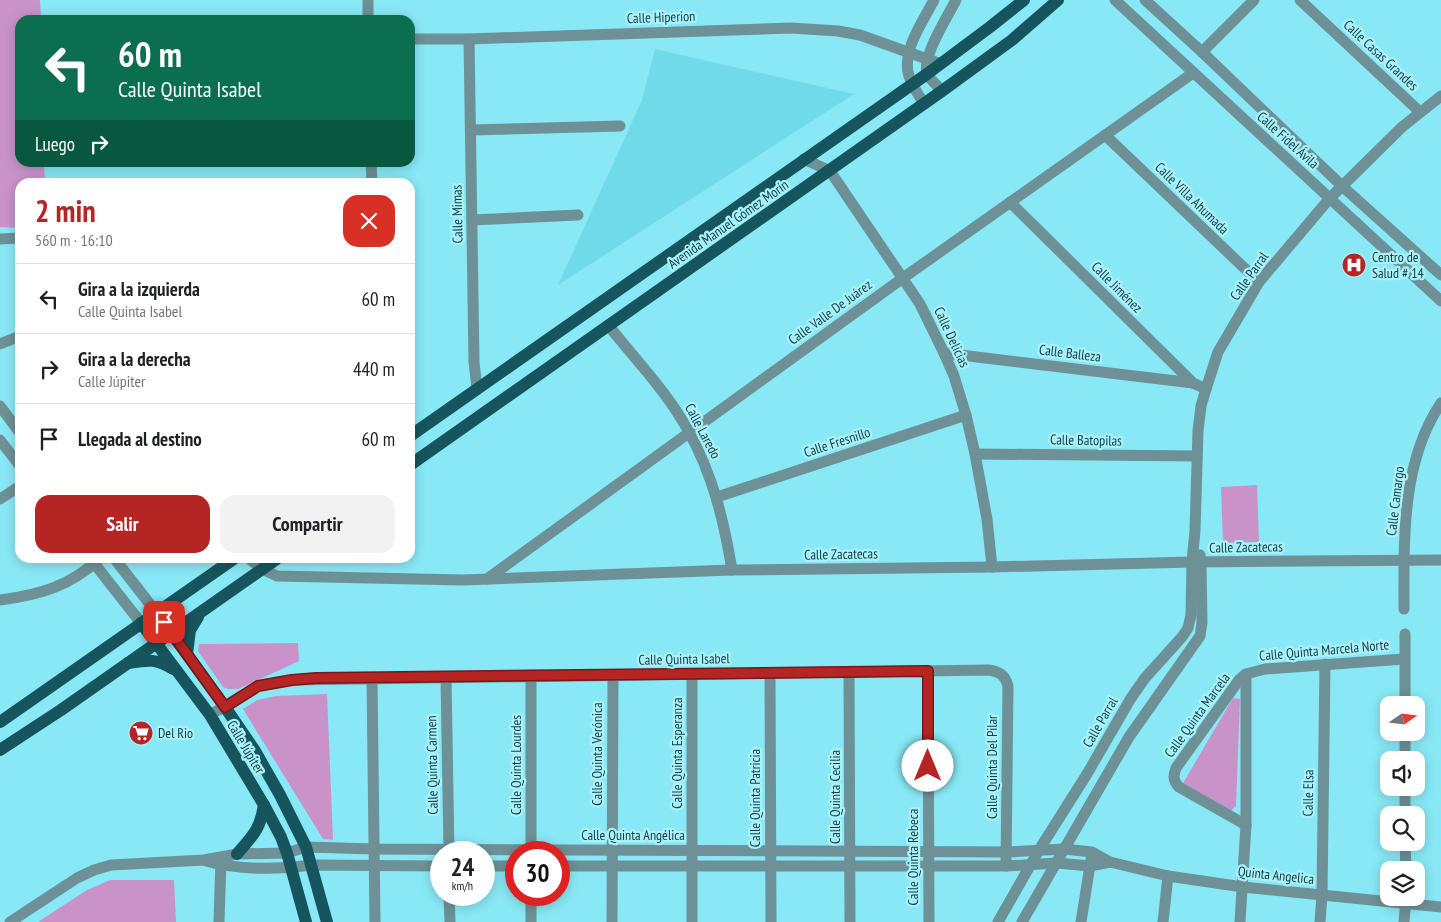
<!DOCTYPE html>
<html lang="es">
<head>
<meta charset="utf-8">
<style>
  body { margin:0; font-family:"PT Sans Narrow",sans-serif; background:#f2f2f2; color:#202124; height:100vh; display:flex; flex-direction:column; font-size:19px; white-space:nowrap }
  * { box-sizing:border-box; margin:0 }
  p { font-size:16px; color:#757577 }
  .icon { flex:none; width:28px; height:28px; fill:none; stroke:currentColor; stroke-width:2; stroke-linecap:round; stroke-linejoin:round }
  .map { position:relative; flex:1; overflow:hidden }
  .panel { position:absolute; left:15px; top:178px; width:400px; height:385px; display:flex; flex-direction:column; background:#fff; border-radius:15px; box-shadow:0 2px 12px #0003 }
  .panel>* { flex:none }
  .banner { position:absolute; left:15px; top:15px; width:400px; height:152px; border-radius:15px; box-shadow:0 2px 12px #0003; background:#0b6e4f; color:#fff; overflow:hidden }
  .needle { width:32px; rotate:76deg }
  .buttons { position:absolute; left:1380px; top:696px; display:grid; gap:10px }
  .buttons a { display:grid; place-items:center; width:45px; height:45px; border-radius:10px; background:#fff; box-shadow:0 2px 12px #0003; font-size:25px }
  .speed { position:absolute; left:430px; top:841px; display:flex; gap:10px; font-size:25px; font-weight:700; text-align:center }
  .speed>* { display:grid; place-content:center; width:65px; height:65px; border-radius:50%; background:#fff; box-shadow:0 2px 12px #0003; line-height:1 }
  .speed small { font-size:12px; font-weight:400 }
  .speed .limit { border:8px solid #d22; background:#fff; color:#111 }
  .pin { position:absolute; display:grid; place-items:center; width:42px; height:42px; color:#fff; margin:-21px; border-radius:10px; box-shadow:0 2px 8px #0006 }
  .me { position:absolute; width:55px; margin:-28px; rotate:0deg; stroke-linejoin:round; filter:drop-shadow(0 0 4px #0008) }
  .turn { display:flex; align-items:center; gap:18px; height:105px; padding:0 20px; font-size:22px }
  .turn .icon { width:65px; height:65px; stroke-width:2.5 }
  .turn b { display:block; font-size:35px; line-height:42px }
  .then { display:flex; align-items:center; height:48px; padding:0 20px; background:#0003; gap:10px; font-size:19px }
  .round { display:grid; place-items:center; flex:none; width:52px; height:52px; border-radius:15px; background:#f2f2f2 }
  .headline { display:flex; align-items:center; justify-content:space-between; height:85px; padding:0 20px }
  h1 { font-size:30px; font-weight:700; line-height:38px; color:#b52524 }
  .cta { display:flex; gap:10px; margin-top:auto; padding:10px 20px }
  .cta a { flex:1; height:58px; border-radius:15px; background:#b52524; color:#fff; font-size:20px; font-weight:700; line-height:58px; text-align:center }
  .cta a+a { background:#f2f2f2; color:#202124 }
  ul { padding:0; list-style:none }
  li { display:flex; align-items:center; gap:15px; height:70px; padding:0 20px; border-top:1px solid #e0e0e0 }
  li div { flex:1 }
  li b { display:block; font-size:19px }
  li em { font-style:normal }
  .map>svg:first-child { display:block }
</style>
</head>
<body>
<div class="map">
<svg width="1441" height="922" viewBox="0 0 1441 922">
  <rect width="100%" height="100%" fill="#89e8f5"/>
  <path fill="#71dae9" d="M655 49 854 94 558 285 642 100Z"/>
  <g fill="#c993c9">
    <path d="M0 0H40L41 20H20V162L44 163 45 182H20V228L0 227Z"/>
    <path d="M1257 485 1259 542 1223 543 1221 487Z"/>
    <path d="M298 643 299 661 238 689H228L223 687 198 651 199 644Z"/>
    <path d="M327 694 333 840 323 839 243 709 257 700 276 696Z"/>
    <path d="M1233 698 1240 699 1236 806 1231 811 1182 785Z"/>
    <path d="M110 880H174L176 922H38L87 890Z"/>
  </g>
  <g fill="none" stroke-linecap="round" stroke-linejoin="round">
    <g stroke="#6d9196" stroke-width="11">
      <path d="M368 0V20"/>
      <path d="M1115 0 1441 301"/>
      <path d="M1145 0 1202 52 1342 186 1441 275"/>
      <path d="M1300 0 1420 112"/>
      <path d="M410 39H469L791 28 838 31 860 35 941 64"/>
      <path d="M469 39 474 362 477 389"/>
      <path d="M1202 52 1254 0"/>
      <path d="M942 91C938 86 929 79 927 73 922 56 948 16 956 0"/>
      <path d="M924 104C919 95 912 86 909 76 901 52 923 21 934 0"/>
      <path d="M471 130 620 126"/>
      <path d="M1105 135 1259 282"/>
      <path d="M804 159 830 171 920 304 944 353 954 376 966 415 975 454 987 519 992 567"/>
      <path d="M371 162 372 182"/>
      <path d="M1010 202 1193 383 1206 389"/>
      <path d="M472 220 578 215"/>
      <path d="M0 239 20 238"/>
      <path d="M608 325C636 360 668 393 689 432 713 476 724 521 732 570"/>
      <path d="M0 344 20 336"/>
      <path d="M944 353 1193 383"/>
      <path d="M0 406 20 433"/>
      <path d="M0 440 20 466"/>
      <path d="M975 454 1196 456"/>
      <path d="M717 497 966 415"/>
      <path d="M0 499 20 486"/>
      <path d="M90 558 141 623"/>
      <path d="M114 558 156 612"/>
      <path d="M248 558 262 569 277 576 463 580 732 570 992 567 1192 562 1441 560"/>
      <path d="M487 579 903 278 1193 73"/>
      <path d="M0 600C39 595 71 586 100 558"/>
      <path d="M1404 609C1404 540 1401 462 1441 403"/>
      <path d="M928 671 929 922"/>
      <path d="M849 672 850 922"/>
      <path d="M770 673 771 922"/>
      <path d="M531 677V852"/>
      <path d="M446 678 449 852"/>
      <path d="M372 679 375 922"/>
      <path d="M1405 705V634"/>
      <path d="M210 715 258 686 292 680 989 670C1000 672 1005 675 1008 686L1006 866"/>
      <path d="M1405 732V760"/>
      <path d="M1405 788V815"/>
      <path d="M1246 825 1179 787C1173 781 1173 776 1176 768L1239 680 1246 674 1265 669 1404 659"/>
      <path d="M1405 842 1406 870"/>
      <path d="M206 861C238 870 279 870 312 865L441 866"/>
      <path d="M484 866H516"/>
      <path d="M559 866H1006L1057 863 1090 866 1110 862"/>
      <path d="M449 895 450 922"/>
      <path d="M531 895V922"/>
      <path d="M10 922 77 878 94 870 111 865 204 860 237 854 287 853 306 847 374 849 1007 852 1064 849 1092 852 1110 862 1168 876 1243 887 1441 907"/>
      <path d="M219 922 221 859"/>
      <path d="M612 922 613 675"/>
      <path d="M692 922V674"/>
      <path d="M998 922 1039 850 1087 774 1131 698 1145 678 1182 637 1188 628 1191 615 1192 562 1195 531 1198 431 1201 406 1206 389 1218 352 1259 282 1330 198 1402 127 1441 96"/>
      <path d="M1022 922 1129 737 1200 636 1202 623 1201 563 1200 555"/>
      <path d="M1081 922 1091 859"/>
      <path d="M1163 922 1168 876"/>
      <path d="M1240 922 1246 825V674"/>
      <path d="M1320 922 1322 895 1325 664"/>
      <path d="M1404 922 1406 898"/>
    </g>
    <g stroke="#16555d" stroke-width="12">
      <path d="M410 436 927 74 990 27 1024 0"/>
      <path d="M410 465 942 91 1012 40 1058 0"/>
      <path d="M156 612 225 707 255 751 280 795 306 847 327 922"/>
      <path d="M141 623 210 715 264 805 281 837 287 853 306 922"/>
      <path d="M187 654 190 630 198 617"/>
      <path d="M128 663C148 660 155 658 173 669"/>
      <path d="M0 722 235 558"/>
      <path d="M0 750 61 710 278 558"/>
      <path d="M237 854C253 835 260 830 264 805"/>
    </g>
  </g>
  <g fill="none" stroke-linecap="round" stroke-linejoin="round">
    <defs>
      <path id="route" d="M164 622 225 707 258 686 292 680 316 678 928 671V766"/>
    </defs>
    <use href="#route" stroke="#761817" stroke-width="12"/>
    <use href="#route" stroke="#b52524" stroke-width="9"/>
  </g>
  <defs>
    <symbol id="hospital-disc" viewBox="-11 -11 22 22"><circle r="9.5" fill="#b52524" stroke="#a9f2fc"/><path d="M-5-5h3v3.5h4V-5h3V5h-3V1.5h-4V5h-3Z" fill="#fff"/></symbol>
    <symbol id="supermarket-disc" viewBox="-11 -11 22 22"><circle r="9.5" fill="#b52524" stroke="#a9f2fc"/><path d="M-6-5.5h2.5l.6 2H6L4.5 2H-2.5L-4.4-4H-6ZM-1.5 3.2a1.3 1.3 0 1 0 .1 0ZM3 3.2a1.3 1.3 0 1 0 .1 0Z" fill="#fff"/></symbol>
  </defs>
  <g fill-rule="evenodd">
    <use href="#hospital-disc" x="1340" y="251" width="28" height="28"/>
    <use href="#supermarket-disc" x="127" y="719" width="28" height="28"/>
  </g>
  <g text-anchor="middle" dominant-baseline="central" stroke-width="4.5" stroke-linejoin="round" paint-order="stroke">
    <g font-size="14" fill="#133c41" stroke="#a9f2fc">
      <text transform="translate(661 17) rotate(-2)">Calle Hiperion</text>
      <text transform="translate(1381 55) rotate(43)">Calle Casas Grandes</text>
      <text transform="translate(1288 140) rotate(42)">Calle Fidel Ávila</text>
      <text transform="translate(1192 198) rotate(44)">Calle Villa Ahumada</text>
      <text transform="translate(457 214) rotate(-91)">Calle Mimas</text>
      <text transform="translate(728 224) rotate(-35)">Avenida Manuel Gómez Morín</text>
      <text transform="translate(1249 276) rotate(-55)">Calle Parral</text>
      <text transform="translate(1117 287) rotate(45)">Calle Jiménez</text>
      <text transform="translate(830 312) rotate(-36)">Calle Valle De Juárez</text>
      <text transform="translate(952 337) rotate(65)">Calle Delicias</text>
      <text transform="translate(1070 353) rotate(7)">Calle Balleza</text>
      <text transform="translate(703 431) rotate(62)">Calle Laredo</text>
      <text transform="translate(1086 440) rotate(1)">Calle Batopilas</text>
      <text transform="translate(837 442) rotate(-18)">Calle Fresnillo</text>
      <text transform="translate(1395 501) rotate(-83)">Calle Camargo</text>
      <text transform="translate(1246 547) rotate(-1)">Calle Zacatecas</text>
      <text transform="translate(841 554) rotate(-1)">Calle Zacatecas</text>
      <text transform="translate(1324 650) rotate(-5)">Calle Quinta Marcela Norte</text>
      <text transform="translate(684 659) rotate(-1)">Calle Quinta Isabel</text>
      <text transform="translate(1197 715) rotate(-54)">Calle Quinta Marcela</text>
      <text transform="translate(1100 722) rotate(-60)">Calle Parral</text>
      <text transform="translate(246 747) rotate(59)">Calle Júpiter</text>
      <text transform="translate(677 753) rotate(-90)">Calle Quinta Esperanza</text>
      <text transform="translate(597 754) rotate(-90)">Calle Quinta Verónica</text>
      <text transform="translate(432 765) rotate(-91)">Calle Quinta Carmen</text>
      <text transform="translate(516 765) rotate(-90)">Calle Quinta Lourdes</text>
      <text transform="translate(992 767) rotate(-90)">Calle Quinta Del Pilar</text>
      <text transform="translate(1308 793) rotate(-89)">Calle Elsa</text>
      <text transform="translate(835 797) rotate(-90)">Calle Quinta Cecilia</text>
      <text transform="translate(755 798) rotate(-90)">Calle Quinta Patricia</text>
      <text x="633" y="835">Calle Quinta Angélica</text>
      <text transform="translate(913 857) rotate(-90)">Calle Quinta Rebeca</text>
      <text transform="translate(1276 875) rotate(6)">Quinta Angelica</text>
    </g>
    <g font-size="14" fill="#133c41" stroke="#a9f2fc" text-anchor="start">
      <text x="1372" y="257">Centro de<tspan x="1372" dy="16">Salud # 14</tspan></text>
      <text x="158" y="733">Del Rio</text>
    </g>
  </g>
</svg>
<div class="buttons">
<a><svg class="needle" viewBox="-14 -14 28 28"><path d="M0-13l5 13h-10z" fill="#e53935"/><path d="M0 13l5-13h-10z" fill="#757577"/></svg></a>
<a><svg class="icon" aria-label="sound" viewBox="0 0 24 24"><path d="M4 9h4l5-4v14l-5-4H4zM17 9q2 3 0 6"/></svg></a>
<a><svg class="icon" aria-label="search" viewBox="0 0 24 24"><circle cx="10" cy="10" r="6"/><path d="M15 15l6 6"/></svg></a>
<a><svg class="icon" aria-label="layers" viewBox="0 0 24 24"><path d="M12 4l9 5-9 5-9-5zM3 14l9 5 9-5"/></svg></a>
</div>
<div class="speed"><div>24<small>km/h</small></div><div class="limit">30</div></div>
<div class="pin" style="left:164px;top:622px;background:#d93025"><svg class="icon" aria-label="arrive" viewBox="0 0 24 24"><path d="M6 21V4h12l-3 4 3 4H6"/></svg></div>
<svg class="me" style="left:928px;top:766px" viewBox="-20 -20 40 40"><circle r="19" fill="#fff"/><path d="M0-13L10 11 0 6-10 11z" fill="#b52524"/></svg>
<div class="banner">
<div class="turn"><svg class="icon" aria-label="left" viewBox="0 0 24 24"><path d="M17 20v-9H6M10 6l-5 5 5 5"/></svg><div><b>60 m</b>Calle Quinta Isabel</div></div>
<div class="then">Luego<svg class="icon" aria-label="right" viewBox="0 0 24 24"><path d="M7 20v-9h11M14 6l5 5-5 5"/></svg></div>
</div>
<section class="panel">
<div class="headline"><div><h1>2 min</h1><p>560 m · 16:10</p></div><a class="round" style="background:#d93025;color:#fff"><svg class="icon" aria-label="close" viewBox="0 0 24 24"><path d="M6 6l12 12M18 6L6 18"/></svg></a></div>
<ul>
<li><svg class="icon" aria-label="left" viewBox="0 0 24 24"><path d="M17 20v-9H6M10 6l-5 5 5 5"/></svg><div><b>Gira a la izquierda</b><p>Calle Quinta Isabel</p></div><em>60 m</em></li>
<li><svg class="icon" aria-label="right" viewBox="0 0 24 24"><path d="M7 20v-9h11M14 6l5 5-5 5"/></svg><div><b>Gira a la derecha</b><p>Calle Júpiter</p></div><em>440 m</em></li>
<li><svg class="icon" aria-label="arrive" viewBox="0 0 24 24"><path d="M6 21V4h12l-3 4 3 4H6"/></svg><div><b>Llegada al destino</b></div><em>60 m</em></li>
</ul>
<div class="cta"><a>Salir</a><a>Compartir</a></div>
</section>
</div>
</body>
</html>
